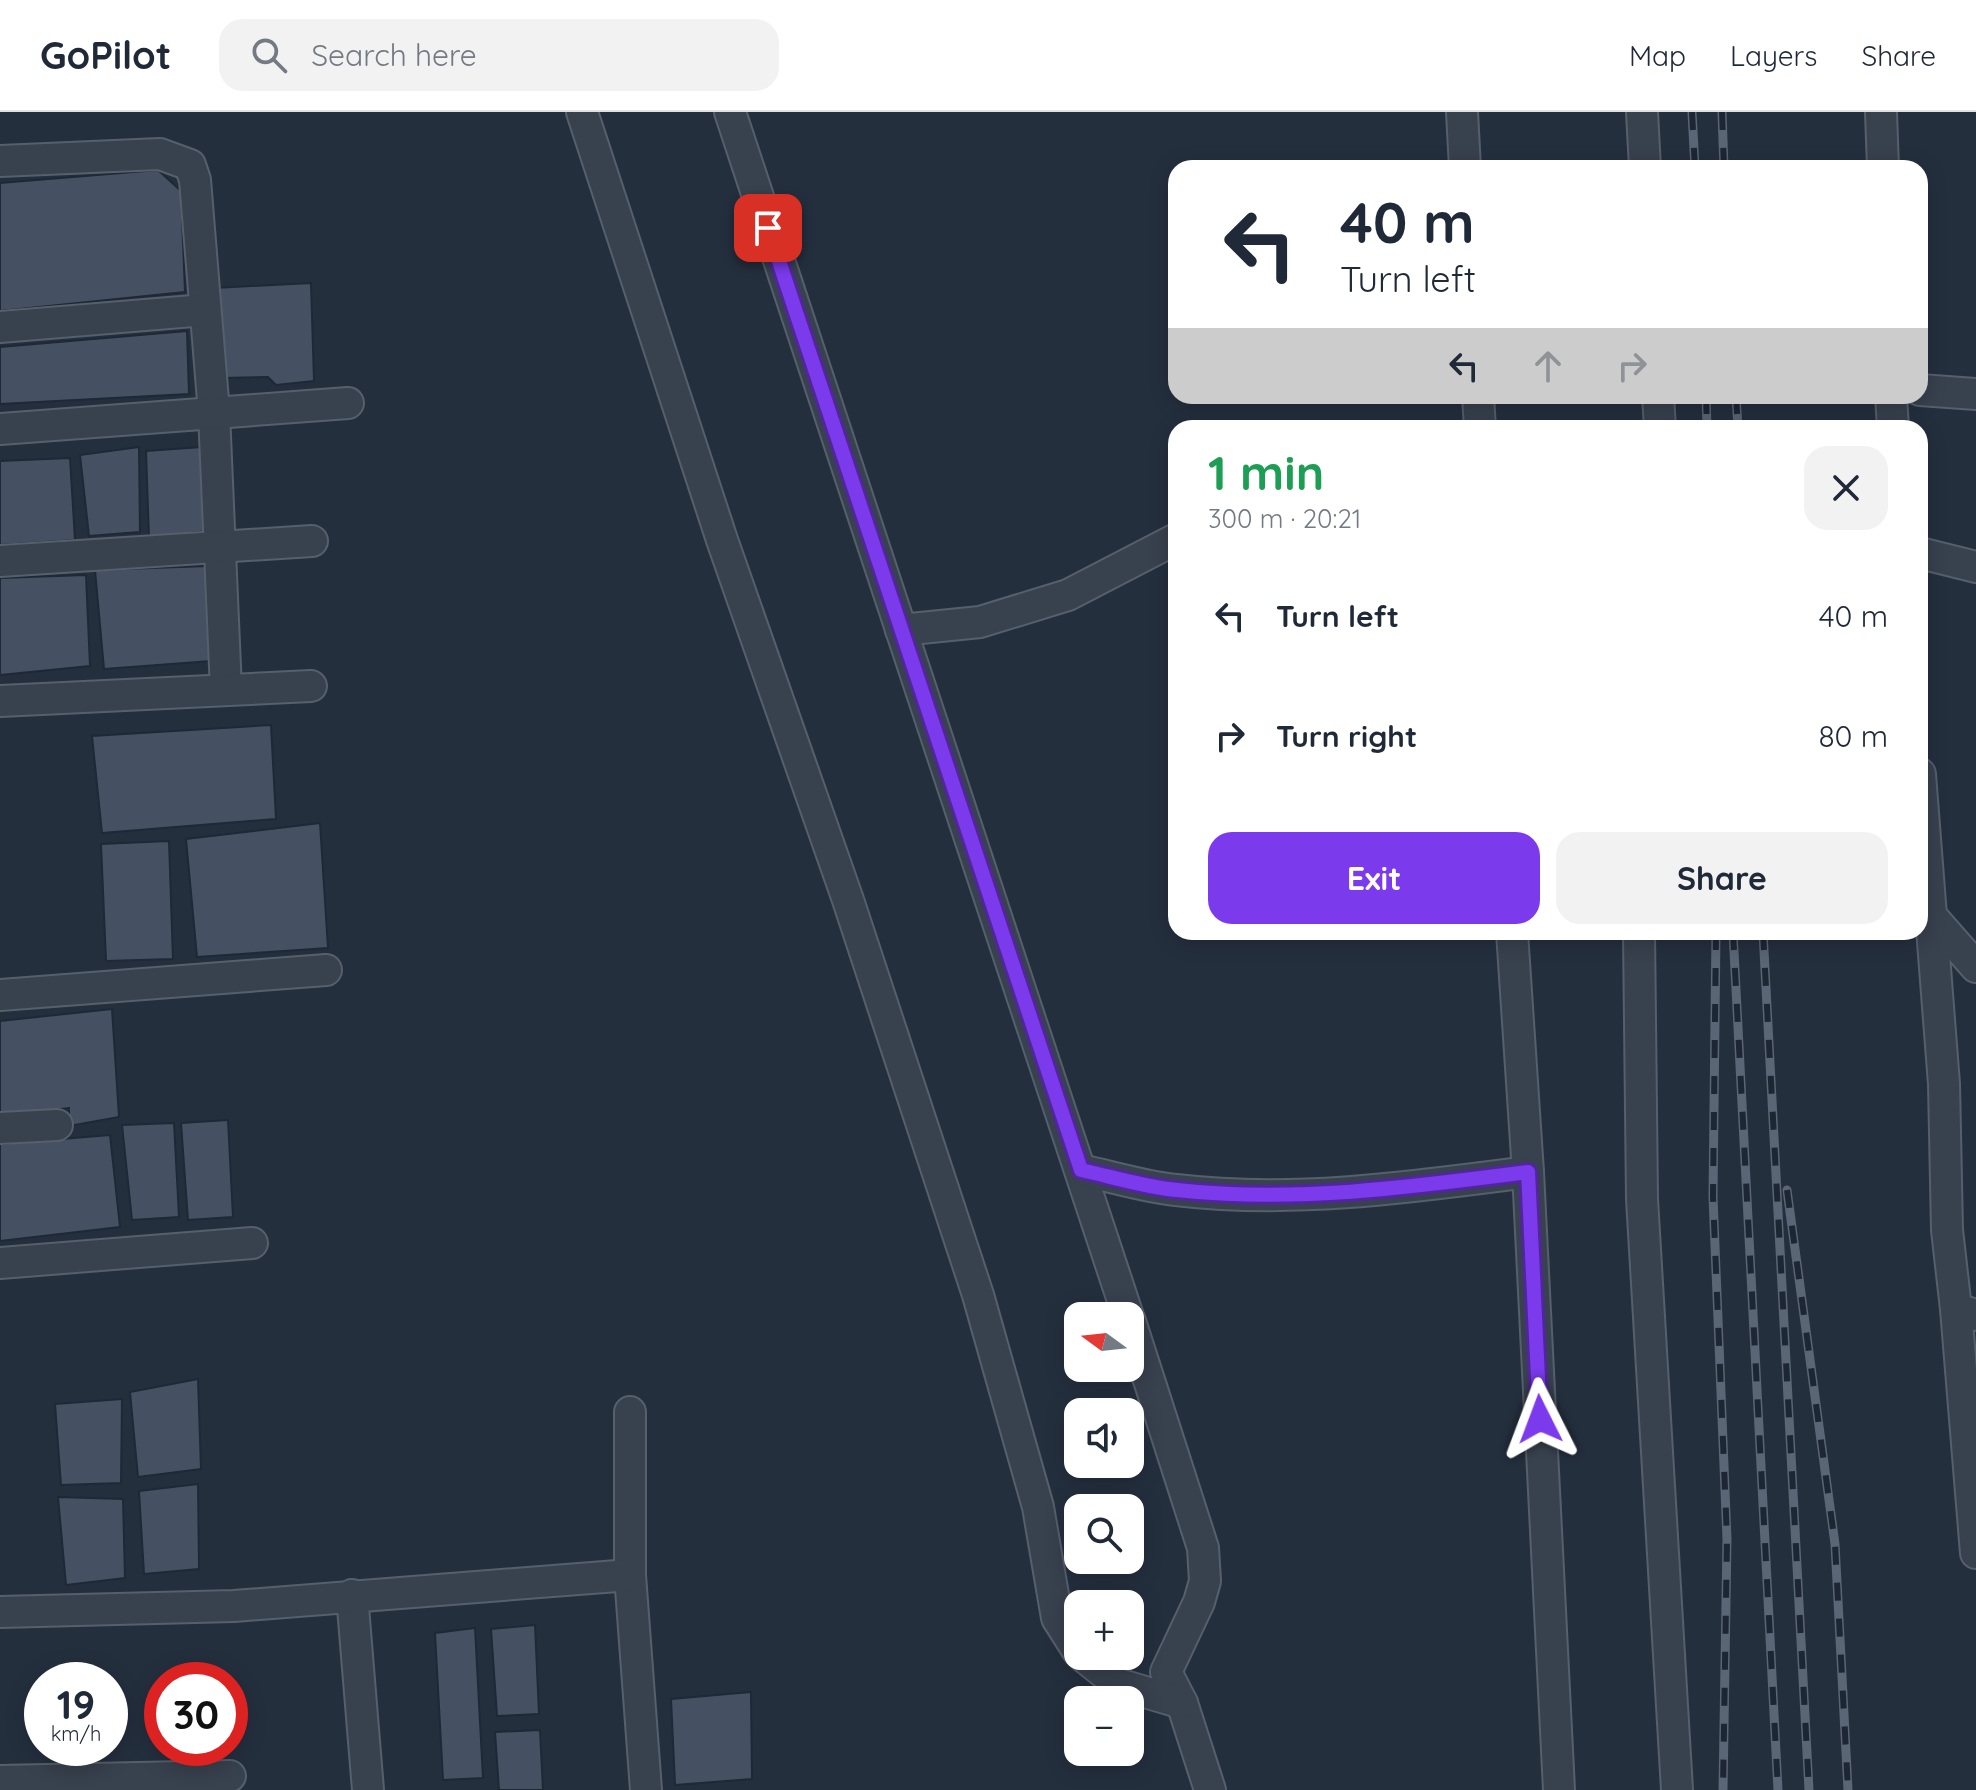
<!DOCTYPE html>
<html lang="en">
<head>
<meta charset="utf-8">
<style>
  body { margin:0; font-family:Quicksand,sans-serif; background:#f2f2f3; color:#1f2937; height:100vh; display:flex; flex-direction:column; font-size:30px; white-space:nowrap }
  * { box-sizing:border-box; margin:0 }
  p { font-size:26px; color:#747a83 }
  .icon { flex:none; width:44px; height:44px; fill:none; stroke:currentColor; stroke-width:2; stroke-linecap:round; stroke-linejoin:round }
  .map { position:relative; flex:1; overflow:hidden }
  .details { position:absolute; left:1168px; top:308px; width:760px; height:520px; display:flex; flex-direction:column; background:#fff; border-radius:24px; box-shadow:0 4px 20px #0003 }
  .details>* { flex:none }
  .hud { position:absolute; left:1168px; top:48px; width:760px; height:244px; border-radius:24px; box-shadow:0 4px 20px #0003; background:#fff; color:#1f2937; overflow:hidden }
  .needle { width:52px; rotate:285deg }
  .controls { position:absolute; left:1064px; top:1190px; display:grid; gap:16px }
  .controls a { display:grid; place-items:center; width:80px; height:80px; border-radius:16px; background:#fff; box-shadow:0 4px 20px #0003; font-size:40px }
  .speed { position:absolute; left:24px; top:1550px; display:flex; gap:16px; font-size:40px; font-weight:700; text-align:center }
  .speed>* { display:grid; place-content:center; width:104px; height:104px; border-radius:50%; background:#fff; box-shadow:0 4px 20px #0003; line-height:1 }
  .speed small { font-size:20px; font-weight:400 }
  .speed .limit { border:12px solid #d22; background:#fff; color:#111 }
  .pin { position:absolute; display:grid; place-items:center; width:68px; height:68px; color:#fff; margin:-34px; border-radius:16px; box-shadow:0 4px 12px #0006 }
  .me { position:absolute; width:88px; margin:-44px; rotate:357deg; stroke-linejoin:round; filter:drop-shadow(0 0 6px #0008) }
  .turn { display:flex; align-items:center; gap:28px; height:168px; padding:0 40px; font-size:36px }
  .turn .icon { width:104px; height:104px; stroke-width:2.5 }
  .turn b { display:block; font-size:56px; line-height:68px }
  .lanes { display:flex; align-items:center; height:76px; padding:0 40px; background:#0003; justify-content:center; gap:40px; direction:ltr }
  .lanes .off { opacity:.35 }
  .round { display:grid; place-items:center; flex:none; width:84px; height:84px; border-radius:24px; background:#f2f2f3 }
  .head { display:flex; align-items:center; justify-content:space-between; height:136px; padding:0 40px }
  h1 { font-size:48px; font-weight:700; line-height:60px; color:#1e9e55 }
  .button { display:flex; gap:16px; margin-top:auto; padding:16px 40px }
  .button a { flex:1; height:92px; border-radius:24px; background:#7c3aed; color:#fff; font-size:32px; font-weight:700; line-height:92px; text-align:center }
  .button a+a { background:#f2f2f3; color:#1f2937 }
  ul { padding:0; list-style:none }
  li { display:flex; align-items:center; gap:24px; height:120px; padding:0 40px }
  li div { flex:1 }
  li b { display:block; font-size:30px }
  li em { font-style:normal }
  header { display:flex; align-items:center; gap:48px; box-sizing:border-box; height:112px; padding:0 40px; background:#fff; border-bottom:2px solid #e0e1e3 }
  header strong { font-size:38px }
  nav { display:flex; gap:44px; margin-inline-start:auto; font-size:28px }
  .search { width:560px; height:72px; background:#f2f2f3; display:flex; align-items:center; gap:20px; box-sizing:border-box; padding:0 28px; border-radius:24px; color:#747a83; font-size:30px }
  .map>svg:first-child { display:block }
</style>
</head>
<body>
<header>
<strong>GoPilot</strong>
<div class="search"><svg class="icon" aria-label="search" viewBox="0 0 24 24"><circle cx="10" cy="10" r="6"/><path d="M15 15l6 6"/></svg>Search here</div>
<nav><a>Map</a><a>Layers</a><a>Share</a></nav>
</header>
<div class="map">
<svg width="1976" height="1678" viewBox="0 0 1976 1678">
  <rect width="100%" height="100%" fill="#242f3e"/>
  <g fill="#455162" stroke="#1f2835" stroke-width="2">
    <path d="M158 58 181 79 185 180 0 199V71Z"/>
    <path d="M311 171 314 269 276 273 268 265 221 266 214 176Z"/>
    <path d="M187 219 189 282 0 292V235Z"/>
    <path d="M139 335 140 420 89 424 80 343Z"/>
    <path d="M202 335 207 419 149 426 146 339Z"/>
    <path d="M70 346 75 428 0 433V349Z"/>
    <path d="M208 454 211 549 104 557 95 458Z"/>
    <path d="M86 463 90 554 0 563V466Z"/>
    <path d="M271 613 276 707 102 721 92 624Z"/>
    <path d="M320 711 328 836 197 845 186 727Z"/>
    <path d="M169 729 173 847 106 849 101 732Z"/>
    <path d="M112 897 119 1005 69 1014V996L0 1006V909Z"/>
    <path d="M228 1008 233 1105 188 1108 181 1011Z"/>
    <path d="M174 1011 179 1105 132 1108 122 1013Z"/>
    <path d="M110 1023 120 1115 0 1129V1032Z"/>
    <path d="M198 1267 201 1357 138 1365 130 1280Z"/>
    <path d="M122 1287 121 1371 61 1373 55 1292Z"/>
    <path d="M198 1372 199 1457 144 1462 139 1379Z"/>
    <path d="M58 1385 123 1387 125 1466 66 1473Z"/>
    <path d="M535 1513 539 1602 497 1604 491 1517Z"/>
    <path d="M475 1516 483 1666 443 1668 435 1521Z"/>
    <path d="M751 1580 752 1667 675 1673 671 1587Z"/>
    <path d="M540 1618 543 1678H499L495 1620Z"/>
  </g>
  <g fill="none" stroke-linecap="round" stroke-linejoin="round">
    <defs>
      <g id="street">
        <path d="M582 0 722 428 848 788 978 1183 1038 1395 1057 1506 1078 1539"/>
        <path d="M730 0 1128 1204"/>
        <path d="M1462 0 1465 56"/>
        <path d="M1642 0 1645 56"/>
        <path d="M1881 0 1883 56"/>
        <path d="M0 49 160 42 190 53 195 68 214 301 226 578"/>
        <path d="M0 215 205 198"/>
        <path d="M1920 278 1976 282"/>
        <path d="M1478 284 1480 316"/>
        <path d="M1658 284 1660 316"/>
        <path d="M1891 284 1893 316"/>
        <path d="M0 317 348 291"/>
        <path d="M1920 441 1976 455"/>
        <path d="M0 449 312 429"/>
        <path d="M901 518 980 510 1068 483 1176 427"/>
        <path d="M0 589 311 574"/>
        <path d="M1920 662 1944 972 1947 1118 1956 1197 1976 1203"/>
        <path d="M1932 805 1976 855"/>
        <path d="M1512 820 1528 1060 1559 1678"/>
        <path d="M1639 820 1642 1087 1677 1678"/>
        <path d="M0 883 326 858"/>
        <path d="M0 1016 57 1013"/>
        <path d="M1081 1058C1113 1065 1145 1075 1176 1078 1293 1092 1413 1075 1528 1060"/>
        <path d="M0 1151 252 1131"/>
        <path d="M1956 1197 1976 1441"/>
        <path d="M1130 1209 1203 1436 1205 1469 1199 1490 1166 1560 1182 1591 1210 1678"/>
        <path d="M630 1300V1463L646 1678"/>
        <path d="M352 1483 368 1678"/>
        <path d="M0 1500 234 1494 630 1463"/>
        <path d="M1083 1544 1118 1572 1182 1591"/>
        <path d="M0 1669 230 1664"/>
      </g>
    </defs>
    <use href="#street" stroke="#565f6c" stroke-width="34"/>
    <use href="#street" stroke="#38414e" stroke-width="30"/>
    <defs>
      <g id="rail">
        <path d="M1692 0 1695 56"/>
        <path d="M1722 0 1724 56"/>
        <path d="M1706 284 1707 316"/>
        <path d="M1736 284 1738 316"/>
        <path d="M1716 820 1713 1085 1727 1427 1723 1678"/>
        <path d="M1733 820 1778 1678"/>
        <path d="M1763 820 1809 1678"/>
        <path d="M1787 1078 1835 1432 1848 1678"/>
      </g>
    </defs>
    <use href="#rail" stroke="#5a6575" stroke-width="9"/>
    <use href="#rail" stroke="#1d2633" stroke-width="6" stroke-dasharray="18" stroke-linecap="butt"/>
  </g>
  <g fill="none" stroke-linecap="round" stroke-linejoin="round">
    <defs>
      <path id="route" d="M768 116 1081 1058C1113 1065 1145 1075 1177 1078 1293 1091 1413 1075 1528 1060L1540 1307"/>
    </defs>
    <use href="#route" stroke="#51269a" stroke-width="20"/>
    <use href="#route" stroke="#7c3aed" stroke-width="14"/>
  </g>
</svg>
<div class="controls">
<a><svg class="needle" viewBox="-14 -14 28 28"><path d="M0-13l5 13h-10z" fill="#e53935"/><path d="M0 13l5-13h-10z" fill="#747a83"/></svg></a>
<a><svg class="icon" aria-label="sound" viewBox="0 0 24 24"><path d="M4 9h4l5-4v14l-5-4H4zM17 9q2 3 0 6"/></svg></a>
<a><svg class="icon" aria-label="search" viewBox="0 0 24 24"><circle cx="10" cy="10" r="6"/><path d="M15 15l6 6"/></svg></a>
<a>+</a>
<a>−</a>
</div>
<div class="speed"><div>19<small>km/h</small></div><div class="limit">30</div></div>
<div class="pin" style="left:768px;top:116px;background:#d93025"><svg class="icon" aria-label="arrive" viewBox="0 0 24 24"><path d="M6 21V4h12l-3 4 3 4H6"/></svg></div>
<svg class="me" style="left:1540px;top:1307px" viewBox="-20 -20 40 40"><path d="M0-17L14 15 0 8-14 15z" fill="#7c3aed" stroke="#fff" stroke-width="4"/></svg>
<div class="hud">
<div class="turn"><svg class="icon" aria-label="left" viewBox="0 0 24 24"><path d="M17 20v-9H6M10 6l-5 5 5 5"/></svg><div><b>40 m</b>Turn left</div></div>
<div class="lanes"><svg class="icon" aria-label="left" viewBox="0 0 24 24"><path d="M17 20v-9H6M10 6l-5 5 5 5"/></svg><svg class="icon off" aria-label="ahead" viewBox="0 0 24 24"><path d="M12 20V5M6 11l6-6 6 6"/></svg><svg class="icon off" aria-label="right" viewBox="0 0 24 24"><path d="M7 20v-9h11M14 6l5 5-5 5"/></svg></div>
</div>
<section class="details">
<div class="head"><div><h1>1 min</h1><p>300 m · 20:21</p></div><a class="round"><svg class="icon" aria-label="close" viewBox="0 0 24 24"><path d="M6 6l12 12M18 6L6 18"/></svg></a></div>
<ul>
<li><svg class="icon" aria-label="left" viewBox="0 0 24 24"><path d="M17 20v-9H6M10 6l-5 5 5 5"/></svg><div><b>Turn left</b></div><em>40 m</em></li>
<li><svg class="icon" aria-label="right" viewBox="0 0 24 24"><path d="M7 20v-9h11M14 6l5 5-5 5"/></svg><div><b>Turn right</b></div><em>80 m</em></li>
</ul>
<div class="button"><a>Exit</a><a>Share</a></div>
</section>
</div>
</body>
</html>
